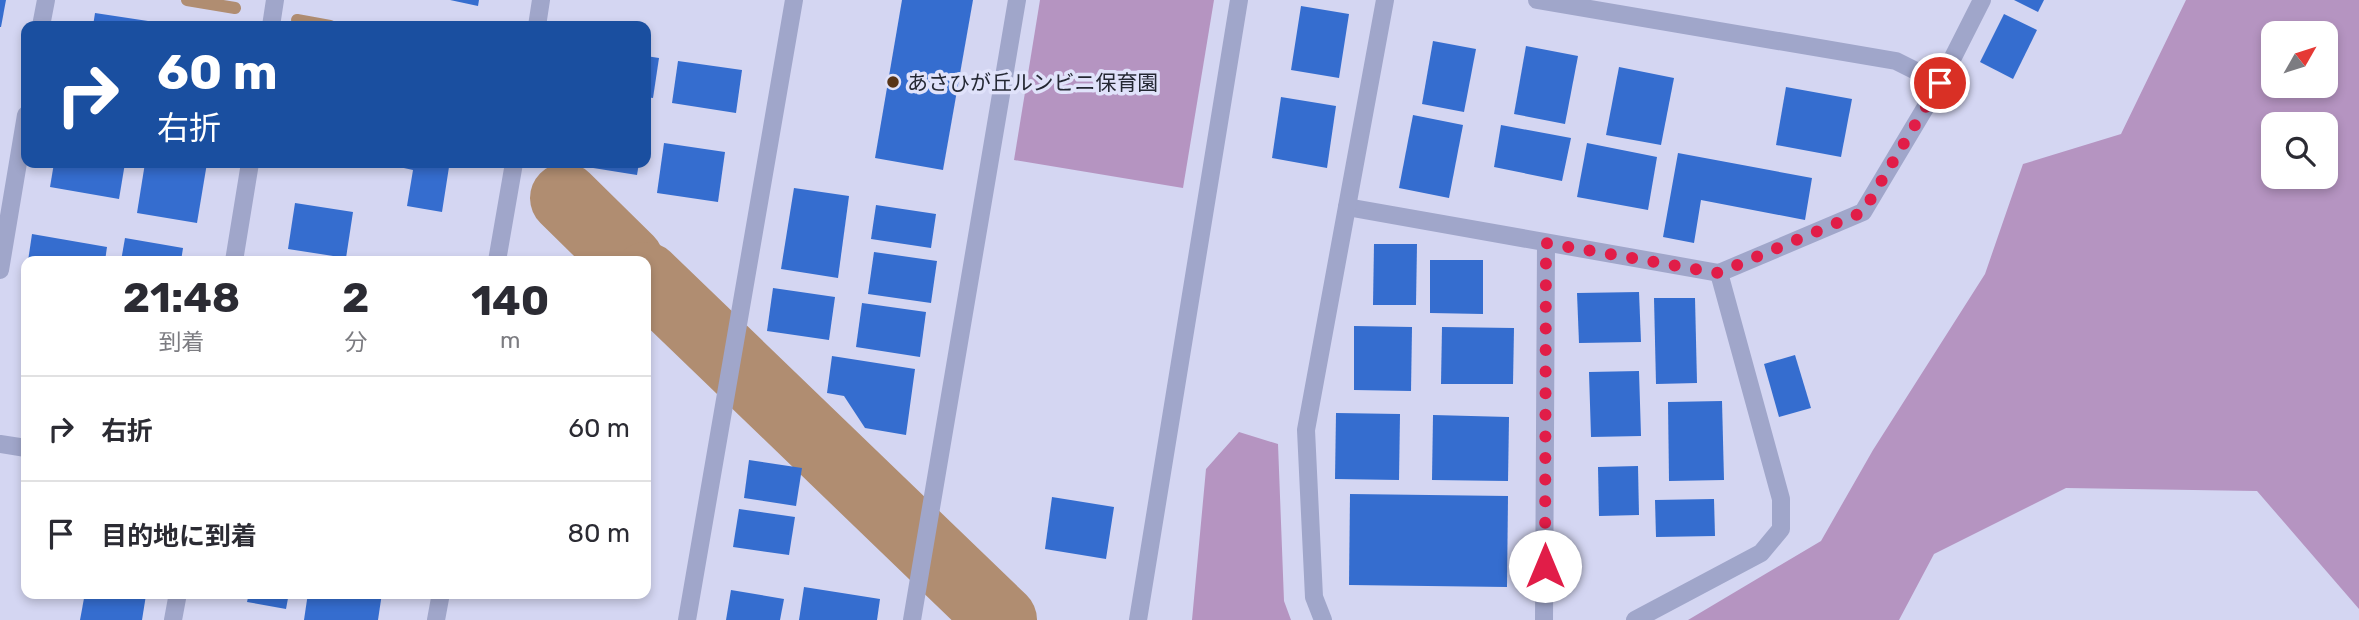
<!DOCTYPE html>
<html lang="ja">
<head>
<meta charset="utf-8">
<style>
  body { margin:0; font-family:Rubik,"Noto Sans JP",sans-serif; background:#f7f7f7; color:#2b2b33; height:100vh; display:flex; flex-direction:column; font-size:26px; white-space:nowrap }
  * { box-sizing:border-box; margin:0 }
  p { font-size:23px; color:#7c7c81 }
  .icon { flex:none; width:38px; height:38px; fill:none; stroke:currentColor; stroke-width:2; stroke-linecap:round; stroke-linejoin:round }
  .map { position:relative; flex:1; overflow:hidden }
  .side { position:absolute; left:21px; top:256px; width:630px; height:343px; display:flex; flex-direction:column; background:#fff; border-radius:14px; box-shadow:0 4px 10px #0003 }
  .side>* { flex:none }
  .guide { position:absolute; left:21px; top:21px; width:630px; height:147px; border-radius:14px; box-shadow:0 4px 10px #0003; background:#1a4fa0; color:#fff; overflow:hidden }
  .needle { width:46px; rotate:51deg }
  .tools { position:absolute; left:2261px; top:21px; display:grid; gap:14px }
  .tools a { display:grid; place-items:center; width:77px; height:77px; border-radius:14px; background:#fff; box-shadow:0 4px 10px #0003; font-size:35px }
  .pin { position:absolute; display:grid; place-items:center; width:60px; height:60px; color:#fff; margin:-30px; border:4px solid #fff; border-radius:50%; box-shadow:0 2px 7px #0007 }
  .me { position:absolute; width:77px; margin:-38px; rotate:0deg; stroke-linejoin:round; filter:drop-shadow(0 0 5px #0008) }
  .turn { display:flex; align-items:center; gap:24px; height:147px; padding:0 21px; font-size:32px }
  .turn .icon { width:91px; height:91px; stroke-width:2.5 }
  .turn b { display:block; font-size:49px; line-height:60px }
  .eta { display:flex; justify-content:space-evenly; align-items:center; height:119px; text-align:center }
  .eta b { font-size:42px; font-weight:700; line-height:49px }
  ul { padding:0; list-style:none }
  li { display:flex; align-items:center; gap:21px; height:105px; padding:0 21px; border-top:2px solid #e1e1e2 }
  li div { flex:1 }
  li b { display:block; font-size:26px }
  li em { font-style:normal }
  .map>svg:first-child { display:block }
</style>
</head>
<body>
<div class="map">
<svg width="2359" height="620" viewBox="0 0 2359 620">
  <rect width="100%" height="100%" fill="#d4d6f2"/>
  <g fill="#b594c1" fill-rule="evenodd">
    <path d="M1040 0H1214L1183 188 1014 160Z"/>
    <path d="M2186 0H2359V609L2257 491 2066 488 1934 554 1899 620H1688L1821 541 1873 450 1985 274 2023 164 2121 134ZM2326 33V86H2273V33ZM2273 124H2326V177H2273Z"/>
    <path d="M1239 432 1278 444 1284 601 1291 620H1192L1206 469Z"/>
  </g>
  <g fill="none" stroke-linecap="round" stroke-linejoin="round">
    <g stroke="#b08d71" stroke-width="12">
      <path d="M187 0 235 8"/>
      <path d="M297 20 330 26"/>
    </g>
    <g stroke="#b08d71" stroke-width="70">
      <path d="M565 198 629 261"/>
      <path d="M646 277 1002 620"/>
    </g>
  </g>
  <g fill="#356dcf">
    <path d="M0 0H6L1 27H0Z"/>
    <path d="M450 0H479L478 6Z"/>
    <path d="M902 0H973L943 170 875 158Z"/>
    <path d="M2014 0H2044L2038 12Z"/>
    <path d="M1301 6 1349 14 1339 78 1291 70Z"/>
    <path d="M95 13 148 21 147 26H93Z"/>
    <path d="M2004 14 2037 30 2013 79 1980 62Z"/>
    <path d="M1433 41 1476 49 1464 112 1422 104Z"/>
    <path d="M1526 46 1578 56 1565 124 1514 114Z"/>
    <path d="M646 56 659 58 653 98 646 97Z"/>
    <path d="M678 61 742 70 736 113 672 103Z"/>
    <path d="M1619 67 1674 78 1661 145 1606 135Z"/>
    <path d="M1786 87 1852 99 1841 157 1776 145Z"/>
    <path d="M1281 97 1336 106 1327 168 1272 158Z"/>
    <path d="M1413 115 1463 125 1449 198 1399 188Z"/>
    <path d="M1501 125 1571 138 1562 181 1494 167Z"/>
    <path d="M664 143 725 152 718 202 657 193Z"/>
    <path d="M1587 143 1657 157 1648 210 1577 197Z"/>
    <path d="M1678 153 1812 178 1805 220 1701 200 1694 243 1663 237Z"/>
    <path d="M54 163H125L119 199 50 187Z"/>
    <path d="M145 163H207L197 223 137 213Z"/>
    <path d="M381 163H427L449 167 442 212 407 206 413 170Z"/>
    <path d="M588 163H639L637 175 587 167Z"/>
    <path d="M794 188 849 196 838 278 781 269Z"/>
    <path d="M295 203 353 212 346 258 288 249Z"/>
    <path d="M876 205 936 214 931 248 871 239Z"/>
    <path d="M32 234 107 247 105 261H28Z"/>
    <path d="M125 238 183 248 181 261H121Z"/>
    <path d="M1374 244H1417L1416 305H1373Z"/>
    <path d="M874 252 937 261 931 303 868 294Z"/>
    <path d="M1430 260H1483V314L1430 313Z"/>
    <path d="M773 288 835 297 829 340 767 331Z"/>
    <path d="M1639 292 1641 342 1579 343 1577 293Z"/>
    <path d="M1654 298H1695L1697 383 1656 384Z"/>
    <path d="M862 303 926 312 920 357 856 347Z"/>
    <path d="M1354 326 1412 327 1411 391 1354 390Z"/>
    <path d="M1442 327 1514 328 1513 384H1441Z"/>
    <path d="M1795 355 1811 408 1779 417 1764 364Z"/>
    <path d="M832 356 915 369 906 435 865 428 844 396 827 393Z"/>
    <path d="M1639 371 1641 436 1591 437 1589 372Z"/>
    <path d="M1722 401 1724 480 1669 481 1668 402Z"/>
    <path d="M1336 413 1400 414 1399 480 1335 479Z"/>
    <path d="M1433 415 1509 417 1508 481 1432 480Z"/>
    <path d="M749 460 802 468 796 506 744 498Z"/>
    <path d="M1638 466 1639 515 1599 516 1598 467Z"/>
    <path d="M1350 494 1508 496 1507 587 1349 585Z"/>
    <path d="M1052 497 1114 507 1106 559 1045 549Z"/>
    <path d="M1714 499 1715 536 1656 537 1655 500Z"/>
    <path d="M739 509 795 517 789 555 733 547Z"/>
    <path d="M804 587 880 599 877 620H799Z"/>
    <path d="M731 590 784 599 780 620H726Z"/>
    <path d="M85 593 146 595 142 620H80Z"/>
    <path d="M249 593H289L286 609 247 602Z"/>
    <path d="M308 593H382L378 620H304Z"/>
  </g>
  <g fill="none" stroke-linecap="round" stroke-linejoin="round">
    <g stroke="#a0a6ca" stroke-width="18">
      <path d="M1537 0 1896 61 1940 83"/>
      <path d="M41 26 46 0"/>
      <path d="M271 26 275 0"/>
      <path d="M537 26 541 0"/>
      <path d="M1347 207 1719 273 1863 212 1940 83 1982 0"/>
      <path d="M234 261 250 163"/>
      <path d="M497 261 514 163"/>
      <path d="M0 270 26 115"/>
      <path d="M0 444 26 448"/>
      <path d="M173 620 178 593"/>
      <path d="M436 620 441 593"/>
      <path d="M687 620 794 0"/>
      <path d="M912 620 1017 0"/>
      <path d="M1138 620 1239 0"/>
      <path d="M1323 620 1314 597 1306 430 1385 0"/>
      <path d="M1544 620 1546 243"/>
      <path d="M1635 620 1761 553 1781 529V499L1719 273"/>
    </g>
  </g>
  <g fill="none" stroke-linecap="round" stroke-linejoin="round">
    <path stroke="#e11d48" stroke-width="12" stroke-dasharray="0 21.6" d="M1545 566 1546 243 1718 273 1863 212 1940 83"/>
  </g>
  <circle fill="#573417" stroke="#e0e2fa" stroke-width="2.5" cx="893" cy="82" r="7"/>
  <g text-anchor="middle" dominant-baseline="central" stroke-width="7" stroke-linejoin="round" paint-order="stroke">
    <g font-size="21" fill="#242833" stroke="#e0e2fa" text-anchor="start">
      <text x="907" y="82">あさひが丘ルンビニ保育園</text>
    </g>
  </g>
</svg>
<div class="tools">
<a><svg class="needle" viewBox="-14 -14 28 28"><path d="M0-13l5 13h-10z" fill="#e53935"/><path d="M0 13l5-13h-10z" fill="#7c7c81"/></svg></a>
<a><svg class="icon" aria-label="search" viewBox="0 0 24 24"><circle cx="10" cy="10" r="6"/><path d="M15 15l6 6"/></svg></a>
</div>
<div class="pin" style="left:1940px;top:83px;background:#d93025"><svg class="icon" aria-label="arrive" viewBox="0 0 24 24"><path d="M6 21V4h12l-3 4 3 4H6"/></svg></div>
<svg class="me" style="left:1545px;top:566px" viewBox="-20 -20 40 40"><circle r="19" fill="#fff"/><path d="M0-13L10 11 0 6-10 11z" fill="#e11d48"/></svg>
<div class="guide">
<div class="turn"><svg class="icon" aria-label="right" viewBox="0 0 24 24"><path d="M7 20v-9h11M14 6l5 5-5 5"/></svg><div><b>60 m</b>右折</div></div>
</div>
<section class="side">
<div class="eta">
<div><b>21:48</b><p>到着</p></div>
<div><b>2</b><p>分</p></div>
<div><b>140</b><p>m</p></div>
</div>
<ul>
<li><svg class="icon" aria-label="right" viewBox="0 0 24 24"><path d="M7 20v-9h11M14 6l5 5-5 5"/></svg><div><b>右折</b></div><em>60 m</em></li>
<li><svg class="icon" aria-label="arrive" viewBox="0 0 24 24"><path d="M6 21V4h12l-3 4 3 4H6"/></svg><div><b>目的地に到着</b></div><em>80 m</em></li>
</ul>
</section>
</div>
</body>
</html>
